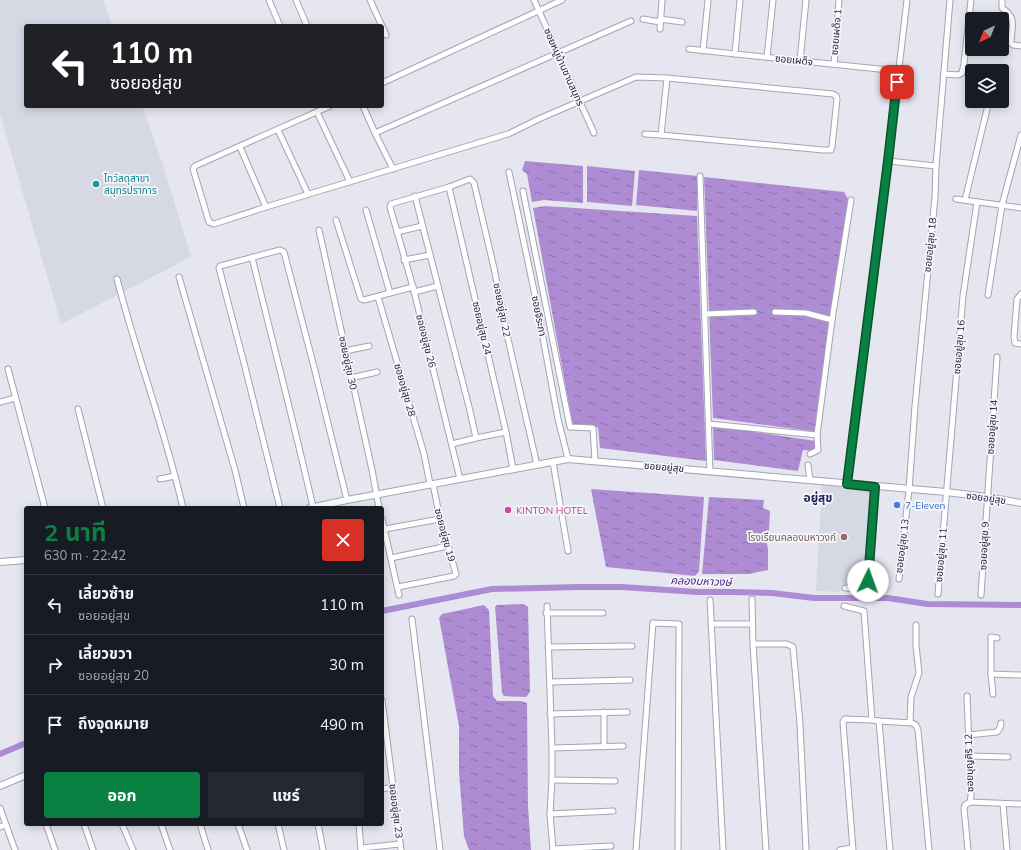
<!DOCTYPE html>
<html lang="th">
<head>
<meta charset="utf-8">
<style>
  body { margin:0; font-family:Mulish,"Noto Sans Thai",sans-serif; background:#242831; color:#f1f3f6; height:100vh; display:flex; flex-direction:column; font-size:15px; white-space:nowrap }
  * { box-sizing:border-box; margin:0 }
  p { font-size:13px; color:#9ea1a6 }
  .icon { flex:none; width:22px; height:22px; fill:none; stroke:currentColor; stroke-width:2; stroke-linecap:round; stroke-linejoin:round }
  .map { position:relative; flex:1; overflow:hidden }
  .side { position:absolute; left:24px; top:506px; width:360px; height:320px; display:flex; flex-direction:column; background:#171b24; border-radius:4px; box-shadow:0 2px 10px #0003 }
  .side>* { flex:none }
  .hud { position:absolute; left:24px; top:24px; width:360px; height:84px; border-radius:4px; box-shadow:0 2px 10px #0003; background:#202124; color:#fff; overflow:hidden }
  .needle { width:26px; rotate:223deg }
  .buttons { position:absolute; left:965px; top:12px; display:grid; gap:8px }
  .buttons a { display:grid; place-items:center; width:44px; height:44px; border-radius:4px; background:#171b24; box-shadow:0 2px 10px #0003; font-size:20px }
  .pin { position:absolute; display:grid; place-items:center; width:34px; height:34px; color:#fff; margin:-17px; border-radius:8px; box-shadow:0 2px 6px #0006 }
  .me { position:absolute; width:44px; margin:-22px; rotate:3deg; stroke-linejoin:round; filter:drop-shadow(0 0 3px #0008) }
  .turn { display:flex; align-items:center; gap:14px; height:84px; padding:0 20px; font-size:18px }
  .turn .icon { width:52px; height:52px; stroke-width:2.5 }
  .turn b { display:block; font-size:28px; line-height:34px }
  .round { display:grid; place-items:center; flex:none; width:42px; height:42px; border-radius:4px; background:#242831 }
  .head { display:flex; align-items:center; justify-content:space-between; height:68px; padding:0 20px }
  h1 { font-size:24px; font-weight:700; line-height:30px; color:#0b8043 }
  .action { display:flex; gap:8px; margin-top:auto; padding:8px 20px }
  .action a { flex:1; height:46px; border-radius:4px; background:#0b8043; color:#fff; font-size:16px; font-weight:700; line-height:46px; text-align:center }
  .action a+a { background:#242831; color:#f1f3f6 }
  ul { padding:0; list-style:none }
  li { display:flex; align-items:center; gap:12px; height:60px; padding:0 20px; border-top:1px solid #363941 }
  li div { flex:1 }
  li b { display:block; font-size:15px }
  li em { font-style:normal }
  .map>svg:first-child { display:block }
</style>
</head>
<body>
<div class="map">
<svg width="1021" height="850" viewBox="0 0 1021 850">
  <defs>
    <pattern id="water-ripples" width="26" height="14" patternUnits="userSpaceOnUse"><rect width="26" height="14" fill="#ad8cd4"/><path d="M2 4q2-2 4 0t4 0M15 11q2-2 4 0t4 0" fill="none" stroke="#8d72ae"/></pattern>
  </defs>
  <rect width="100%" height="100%" fill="#e5e6ef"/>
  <g fill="#d6d8e3">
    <path d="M0 0H103L112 26H26V106H142L162 162 191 257 61 324 0 114Z"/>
    <path d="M822 485 871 490 864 586 842 584 840 592 816 591Z"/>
  </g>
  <g fill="url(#water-ripples)">
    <path d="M525 161 583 166V203L544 200 532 202 527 174 522 170Z"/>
    <path d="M587 166 635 171 632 206 587 202Z"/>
    <path d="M639 170 698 176 697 211 636 205Z"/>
    <path d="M704 177 844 192 848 199 818 432 713 418Z"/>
    <path d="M545 206 697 216 706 461 600 448 598 427H573L533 208Z"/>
    <path d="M716 426 816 441 814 451 803 450 798 471 714 460 713 428Z"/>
    <path d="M591 489 704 497 699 571 695 576 606 567Z"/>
    <path d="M709 497 764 500 763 508 770 511 769 531 765 533 768 549V570L749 574H702Z"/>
    <path d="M523 604 528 607 530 692 526 697 504 696 502 693 495 607 497 605Z"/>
    <path d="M484 605 489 610 493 696 497 701H521L527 703 528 806 531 850H469L464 836 459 772V726L439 618 442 614Z"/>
  </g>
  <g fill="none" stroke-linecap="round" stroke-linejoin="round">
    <g stroke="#ad8cd4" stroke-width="6">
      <path d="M382 611 492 589 579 587H622L697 592H734L772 593 814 598H888L927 604 1021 605"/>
      <path d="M0 754 26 743"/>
    </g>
    <defs>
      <g id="minor">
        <path d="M269 0 280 26"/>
        <path d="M296 0 307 26"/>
        <path d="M370 0 382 26"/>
        <path d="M534 0 594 133"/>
        <path d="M1002 0V8C1018 18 1011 27 1011 43L1013 45 1021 46"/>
        <path d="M643 19 660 22"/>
        <path d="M660 19 682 22"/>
        <path d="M382 26 386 35"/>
        <path d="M660 29 662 0"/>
        <path d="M689 49 898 71"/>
        <path d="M703 51 708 0"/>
        <path d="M735 54 740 0"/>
        <path d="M767 57 773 0"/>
        <path d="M800 61 806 0"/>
        <path d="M834 64 839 0"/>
        <path d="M997 71V68"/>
        <path d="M944 74 958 75 962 73 964 64 971 0"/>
        <path d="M382 83 562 0"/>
        <path d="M330 106 195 166 193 169 209 222 214 224 266 207 508 134 541 118 636 77 667 78 833 94 836 96 837 99 832 147 831 150H823L661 135 667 78"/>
        <path d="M363 106 375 133"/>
        <path d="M317 112 350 182"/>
        <path d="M278 130 308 194"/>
        <path d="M645 134 661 135"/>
        <path d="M240 147 266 207"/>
        <path d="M888 161 936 166"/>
        <path d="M393 169 375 133 631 21"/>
        <path d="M509 172 536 300 558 419 568 459"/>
        <path d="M700 176 710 471"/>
        <path d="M449 187 506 432 513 469"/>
        <path d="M523 191 570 427 593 428 595 461"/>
        <path d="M415 196 470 411 476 438 452 444"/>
        <path d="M956 199 1021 208"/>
        <path d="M965 200 989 101"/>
        <path d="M336 220 361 299 364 300 390 293 366 210"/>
        <path d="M319 230 372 470 379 508"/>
        <path d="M397 232 422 226"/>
        <path d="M252 257C272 340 294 423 313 507"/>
        <path d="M404 260 430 255"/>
        <path d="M179 277 235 470 244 508"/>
        <path d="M117 279C137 356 165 430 183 508"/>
        <path d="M414 292 438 286"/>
        <path d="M390 293 413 287"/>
        <path d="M1021 294 1017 299 1014 337 1015 343 1021 344"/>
        <path d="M988 295 1002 205 1021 135"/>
        <path d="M378 297 424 454 430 484"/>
        <path d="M775 312 806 313 832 320"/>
        <path d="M705 314 754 312"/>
        <path d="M345 351 369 346"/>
        <path d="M8 369 45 508"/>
        <path d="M351 378 377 372"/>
        <path d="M0 402 15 398"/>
        <path d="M78 409 103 508"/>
        <path d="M709 424 817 435 832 320 851 200"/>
        <path d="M476 438 506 432"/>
        <path d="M810 454 818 450 817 435"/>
        <path d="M553 462 568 551"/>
        <path d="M808 465 810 480"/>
        <path d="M160 479 175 476"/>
        <path d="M460 479 413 287 390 207 391 204 449 187 470 179 474 183 494 268 508 339 537 465"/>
        <path d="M847 484 888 161 907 0"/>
        <path d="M280 508 244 363 219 268 220 266 280 250 284 252 314 367 347 500"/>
        <path d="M382 519 399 595"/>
        <path d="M385 529 440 519"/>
        <path d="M391 558 448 546"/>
        <path d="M899 579 909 490 915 406 935 197 936 166 950 0"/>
        <path d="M398 587 454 576 456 574 440 519 433 484"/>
        <path d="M845 588C853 588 862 591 868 586L875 487"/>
        <path d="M938 594 963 296 977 202"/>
        <path d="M981 595 997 357"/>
        <path d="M752 599 753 644 766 850"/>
        <path d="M710 600 723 850"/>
        <path d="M547 606 552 748V780L550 814 553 850"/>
        <path d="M844 606 864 611 872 720 879 721 890 850"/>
        <path d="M546 613H603"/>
        <path d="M412 619 440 850"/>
        <path d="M711 624H752"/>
        <path d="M997 638 991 637V674L1021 675"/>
        <path d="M753 644H787L793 647 800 724 806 850"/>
        <path d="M548 647 632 646"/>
        <path d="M991 674 993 694"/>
        <path d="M550 682 630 680"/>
        <path d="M967 696 971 796 970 802 965 805 964 808 968 850"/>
        <path d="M382 700 401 850"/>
        <path d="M604 712V747"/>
        <path d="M550 714 627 712"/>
        <path d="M879 721 912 723 916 725 918 730 929 850"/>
        <path d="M910 722 911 697 919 673 916 646V625"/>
        <path d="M968 735 997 732 1000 728 1001 723"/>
        <path d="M552 748 623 746"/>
        <path d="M969 756 1008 757"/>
        <path d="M552 780 615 781"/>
        <path d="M382 789 393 787"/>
        <path d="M970 802 1021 804"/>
        <path d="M1003 804 1007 850"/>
        <path d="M0 808 15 850"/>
        <path d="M550 814 613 811"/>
        <path d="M46 824 55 850"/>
        <path d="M84 824 93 850"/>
        <path d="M122 824 133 850"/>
        <path d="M161 824 170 850"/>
        <path d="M200 824 208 850"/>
        <path d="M238 824 247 850"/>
        <path d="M278 824 284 850"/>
        <path d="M318 824 323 850"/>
        <path d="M359 824 361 850"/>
        <path d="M0 827 6 825"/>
        <path d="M361 848 400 844"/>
        <path d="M553 849 611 846"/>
        <path d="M636 850 653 623 679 624 678 850"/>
        <path d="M840 850 852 848"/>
        <path d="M853 850 843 722 845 719 872 720"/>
      </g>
      <g id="tertiary">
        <path d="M310 508 347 500 568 459 946 492 987 497 1021 503"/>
        <path d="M0 562 26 560"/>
        <path d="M0 786 26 775"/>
      </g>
    </defs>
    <use href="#minor" stroke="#a3a4b4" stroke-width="7"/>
    <use href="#tertiary" stroke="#a3a4b4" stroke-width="8"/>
    <use href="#minor" stroke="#fff" stroke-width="5"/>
    <use href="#tertiary" stroke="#fff" stroke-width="6"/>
  </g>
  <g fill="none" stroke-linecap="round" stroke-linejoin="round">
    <defs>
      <path id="route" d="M868 581 875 487 847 484 888 161 897 82"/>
    </defs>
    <use href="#route" stroke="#07532c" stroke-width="10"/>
    <use href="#route" stroke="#0b8043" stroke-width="7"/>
  </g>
  <circle fill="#0f9aa8" stroke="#f6f7fb" stroke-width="1.5" cx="96" cy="184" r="4"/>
  <circle fill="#3f7fe0" stroke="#f6f7fb" stroke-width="1.5" cx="897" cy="505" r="4"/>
  <circle fill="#d1479c" stroke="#f6f7fb" stroke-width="1.5" cx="508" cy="510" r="4"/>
  <circle fill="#8d6e63" stroke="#f6f7fb" stroke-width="1.5" cx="844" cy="537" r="4"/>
  <g text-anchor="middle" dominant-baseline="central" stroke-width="3.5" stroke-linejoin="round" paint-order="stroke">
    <g font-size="10" fill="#242341" stroke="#f6f7fb">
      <text transform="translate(836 32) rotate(-85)">ซอยเผด็จ 1</text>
      <text transform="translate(794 60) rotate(6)">ซอยเผด็จ</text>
      <text transform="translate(564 67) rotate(66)">ซอยหมู่บ้านชานสมุทร</text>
      <text transform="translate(930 245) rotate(-84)">ซอยอยู่สุข 18</text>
      <text transform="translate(502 310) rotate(79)">ซอยอยู่สุข 22</text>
      <text transform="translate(539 316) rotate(79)">ซอยจิระภา</text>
      <text transform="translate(482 328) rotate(77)">ซอยอยู่สุข 24</text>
      <text transform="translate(426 341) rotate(76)">ซอยอยู่สุข 26</text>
      <text transform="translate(959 347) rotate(-85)">ซอยอยู่สุข 16</text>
      <text transform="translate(348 363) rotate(78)">ซอยอยู่สุข 30</text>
      <text transform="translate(405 390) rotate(74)">ซอยอยู่สุข 28</text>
      <text transform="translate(992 427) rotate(-86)">ซอยอยู่สุข 14</text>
      <text transform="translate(664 467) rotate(5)">ซอยอยู่สุข</text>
      <text transform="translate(986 498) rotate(8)">ซอยอยู่สุข</text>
      <text transform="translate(445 535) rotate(75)">ซอยอยู่สุข 19</text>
      <text transform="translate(902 546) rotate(-83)">ซอยอยู่สุข 13</text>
      <text transform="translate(984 546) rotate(-87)">ซอยอยู่สุข 9</text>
      <text transform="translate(941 555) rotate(-85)">ซอยอยู่สุข 11</text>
      <text transform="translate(969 763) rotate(-92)">ซอยบุญศิริ 12</text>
      <text transform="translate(396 811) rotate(83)">ซอยอยู่สุข 23</text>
    </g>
    <g font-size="10" fill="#0d838f" stroke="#f6f7fb" text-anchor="start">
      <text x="104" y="178">ไทวัสดุสาขา<tspan x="104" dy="12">สมุทรปราการ</tspan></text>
    </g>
    <g font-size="10" fill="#366cbe" stroke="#f6f7fb" text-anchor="start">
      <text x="905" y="505">7-Eleven</text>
    </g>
    <g font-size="10" fill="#b23c85" stroke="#f6f7fb" text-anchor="start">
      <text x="516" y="510">KINTON HOTEL</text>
    </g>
    <g font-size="10" fill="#785e54" stroke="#f6f7fb" text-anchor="end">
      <text x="836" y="537">โรงเรียนคลองมหาวงก์</text>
    </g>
    <g font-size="11" font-style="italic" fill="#4b1b80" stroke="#f6f7fb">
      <text transform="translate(701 581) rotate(2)">คลองมหาวงษ์</text>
    </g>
    <g font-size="12" font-weight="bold" fill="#211e55" stroke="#f6f7fb">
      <text x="818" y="497">อยู่สุข</text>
    </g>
  </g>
</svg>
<div class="buttons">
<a><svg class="needle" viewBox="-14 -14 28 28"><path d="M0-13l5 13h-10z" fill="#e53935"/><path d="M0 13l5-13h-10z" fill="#9ea1a6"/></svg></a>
<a><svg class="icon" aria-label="layers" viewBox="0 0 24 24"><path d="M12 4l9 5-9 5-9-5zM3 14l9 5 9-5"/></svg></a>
</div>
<div class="pin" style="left:897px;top:82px;background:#d93025"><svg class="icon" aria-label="arrive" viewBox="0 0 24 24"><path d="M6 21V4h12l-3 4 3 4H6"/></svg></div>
<svg class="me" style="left:868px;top:581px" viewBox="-20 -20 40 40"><circle r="19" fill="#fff"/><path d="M0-13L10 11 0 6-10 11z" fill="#0b8043"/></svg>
<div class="hud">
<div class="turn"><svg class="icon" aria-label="left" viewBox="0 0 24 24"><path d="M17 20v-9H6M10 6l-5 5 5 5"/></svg><div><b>110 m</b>ซอยอยู่สุข</div></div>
</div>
<section class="side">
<div class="head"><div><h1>2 นาที</h1><p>630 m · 22:42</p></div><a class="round" style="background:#d93025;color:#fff"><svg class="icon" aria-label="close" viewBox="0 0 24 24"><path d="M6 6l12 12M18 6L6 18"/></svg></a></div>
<ul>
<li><svg class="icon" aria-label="left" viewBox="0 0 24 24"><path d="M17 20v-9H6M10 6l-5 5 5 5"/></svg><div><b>เลี้ยวซ้าย</b><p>ซอยอยู่สุข</p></div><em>110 m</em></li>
<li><svg class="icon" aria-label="right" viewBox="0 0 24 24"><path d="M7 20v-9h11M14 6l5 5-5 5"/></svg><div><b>เลี้ยวขวา</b><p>ซอยอยู่สุข 20</p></div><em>30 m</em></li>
<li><svg class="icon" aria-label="arrive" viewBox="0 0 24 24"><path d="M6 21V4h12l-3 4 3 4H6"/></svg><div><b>ถึงจุดหมาย</b></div><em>490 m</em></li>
</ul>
<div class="action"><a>ออก</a><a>แชร์</a></div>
</section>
</div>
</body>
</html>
